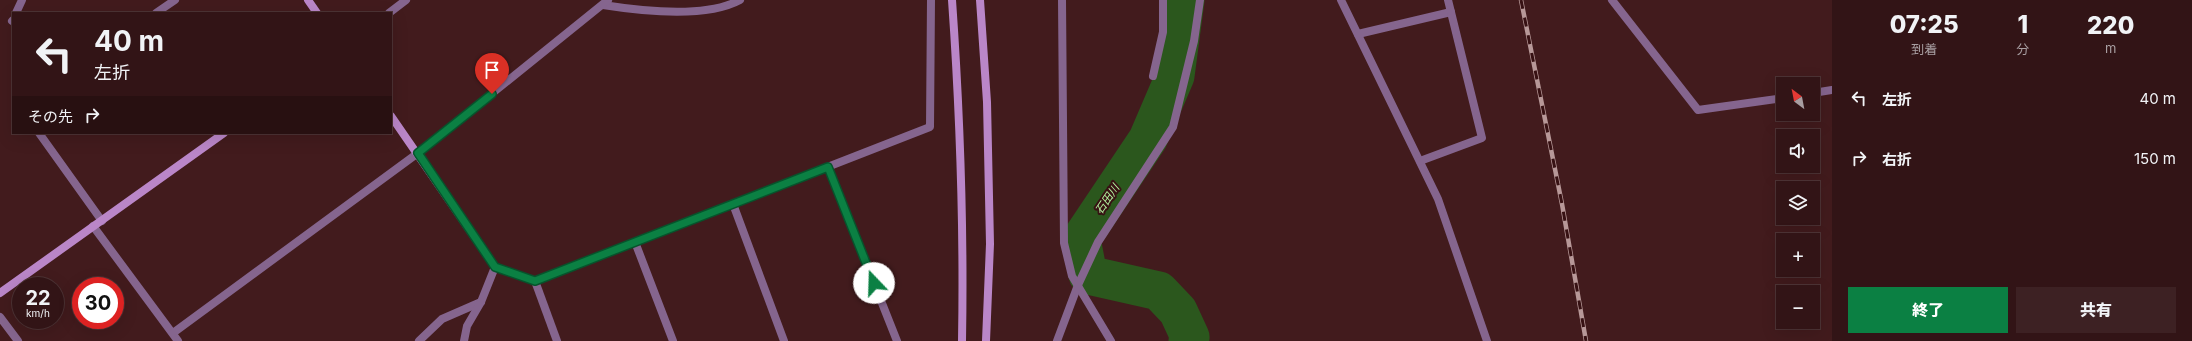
<!DOCTYPE html>
<html lang="ja">
<head>
<meta charset="utf-8">
<style>
  body { margin:0; font-family:Inter,"Noto Sans JP",sans-serif; background:#3d2123; color:#f1f3f6; height:100vh; display:flex; flex-direction:column; font-size:15px; white-space:nowrap }
  * { box-sizing:border-box; margin:0 }
  p { font-size:13px; color:#a89ea1 }
  .icon { flex:none; width:22px; height:22px; fill:none; stroke:currentColor; stroke-width:2; stroke-linecap:round; stroke-linejoin:round }
  .map { position:relative; flex:1; overflow:hidden }
  .sheet { display:flex; flex-direction:column; background:#321416; width:360px }
  .sheet>* { flex:none }
  .guide { position:absolute; left:12px; top:12px; width:380px; height:122px; border-radius:0px; box-shadow:0 4px 16px #0002,0 0 0 1px #4d3335; background:#321416; color:#f1f3f6; overflow:hidden }
  .needle { width:26px; rotate:328deg }
  .buttons { position:absolute; left:1776px; top:77px; display:grid; gap:8px }
  .buttons a { display:grid; place-items:center; width:44px; height:44px; border-radius:0px; background:#321416; box-shadow:0 4px 16px #0002,0 0 0 1px #4d3335; font-size:20px }
  .speed { position:absolute; left:12px; top:277px; display:flex; gap:8px; font-size:20px; font-weight:700; text-align:center }
  .speed>* { display:grid; place-content:center; width:52px; height:52px; border-radius:50%; background:#321416; box-shadow:0 4px 16px #0002,0 0 0 1px #4d3335; line-height:1 }
  .speed small { font-size:10px; font-weight:400 }
  .speed .limit { border:6px solid #d22; background:#fff; color:#111 }
  .pin { position:absolute; display:grid; place-items:center; width:34px; height:34px; color:#fff; margin:-41px -17px; border-radius:50% 50% 50% 0; rotate:-45deg; box-shadow:0 0 4px #0007 }
  .pin .icon { rotate:45deg }
  .me { position:absolute; width:44px; margin:-22px; rotate:339deg; stroke-linejoin:round; filter:drop-shadow(0 0 3px #0008) }
  .turn { display:flex; align-items:center; gap:14px; height:84px; padding:0 16px; font-size:18px }
  .turn .icon { width:52px; height:52px; stroke-width:2.5 }
  .turn b { display:block; font-size:28px; line-height:34px }
  .then { display:flex; align-items:center; height:38px; padding:0 16px; background:#0003; gap:8px; font-size:15px }
  .eta { display:flex; justify-content:space-evenly; align-items:center; height:68px; text-align:center }
  .eta b { font-size:24px; font-weight:800; line-height:28px }
  .cta { display:flex; gap:8px; margin-top:auto; padding:8px 16px }
  .cta a { flex:1; height:46px; border-radius:0px; background:#0b8043; color:#fff; font-size:16px; font-weight:800; line-height:46px; text-align:center }
  .cta a+a { background:#3d2123; color:#f1f3f6 }
  ul { padding:0; list-style:none }
  li { display:flex; align-items:center; gap:12px; height:60px; padding:0 16px }
  li div { flex:1 }
  li b { display:block; font-size:15px }
  li em { font-style:normal }
  main { display:flex; flex:1; min-height:0 }
  .map>svg:first-child { display:block }
</style>
</head>
<body>
<main>
<div class="map">
<svg width="1832" height="341" viewBox="0 0 1832 341">
  <rect width="100%" height="100%" fill="#421b1d"/>
  <g fill="none" stroke-linecap="round" stroke-linejoin="round">
    <path stroke="#2b571d" stroke-width="39" d="M1185 0 1175 76 1148 139 1081 239 1088 275 1159 291 1178 311 1190 337 1188 341"/>
    <path stroke="#85658e" stroke-width="8" d="M1153 76 1163 32V0"/>
    <g stroke="#85658e" stroke-width="8">
      <path d="M1062 0 1064 243 1072 276 1111 341"/>
      <path d="M1341 0 1438 199 1487 341"/>
      <path d="M1612 0 1698 110 1783 98"/>
      <path d="M603 5C641 11 705 19 740 0"/>
      <path d="M16 13 22 0"/>
      <path d="M156 13 175 0"/>
      <path d="M389 13 406 0"/>
      <path d="M12 21 13 20"/>
      <path d="M1358 34 1451 12"/>
      <path d="M1813 93 1832 90"/>
      <path d="M39 133 102 221"/>
      <path d="M1420 161 1482 138 1448 0"/>
      <path d="M828 167 897 341"/>
      <path d="M733 204 784 341"/>
      <path d="M93 226 178 341"/>
      <path d="M635 242 673 341"/>
      <path d="M535 281 557 341"/>
      <path d="M0 317 18 341"/>
      <path d="M173 333 418 153 608 0"/>
      <path d="M419 341 442 319 481 302"/>
      <path d="M464 341 467 326 481 302 495 267 535 281 930 127 931 0"/>
      <path d="M1057 341 1078 285 1098 242 1173 127 1194 41 1200 0"/>
    </g>
    <g stroke="#ba86c8" stroke-width="8">
      <path d="M308 0 317 13"/>
      <path d="M952 0C960 114 964 227 962 341"/>
      <path d="M980 0 987 102 990 244 986 341"/>
      <path d="M391 116 495 267"/>
      <path d="M0 293 224 133"/>
    </g>
    <defs>
      <path id="rail" d="M1521 0 1562 204 1586 341"/>
    </defs>
    <use href="#rail" stroke="#b79898" stroke-width="4.5"/>
    <use href="#rail" stroke="#371113" stroke-width="3" stroke-dasharray="9" stroke-linecap="butt"/>
  </g>
  <g fill="none" stroke-linecap="round" stroke-linejoin="round">
    <defs>
      <path id="route" d="M492 94 418 153 495 267 535 281 828 167 874 283"/>
    </defs>
    <use href="#route" stroke="#07532c" stroke-width="10"/>
    <use href="#route" stroke="#0b8043" stroke-width="7"/>
  </g>
  <g text-anchor="middle" dominant-baseline="central" stroke-width="4" stroke-linejoin="round" paint-order="stroke">
    <g font-size="11" font-style="italic" fill="#b5f7a2" stroke="#371113">
      <text transform="translate(1107 199) rotate(-56)">石田川</text>
    </g>
  </g>
</svg>
<div class="buttons">
<a><svg class="needle" viewBox="-14 -14 28 28"><path d="M0-13l5 13h-10z" fill="#e53935"/><path d="M0 13l5-13h-10z" fill="#a89ea1"/></svg></a>
<a><svg class="icon" aria-label="sound" viewBox="0 0 24 24"><path d="M4 9h4l5-4v14l-5-4H4zM17 9q2 3 0 6"/></svg></a>
<a><svg class="icon" aria-label="layers" viewBox="0 0 24 24"><path d="M12 4l9 5-9 5-9-5zM3 14l9 5 9-5"/></svg></a>
<a>+</a>
<a>−</a>
</div>
<div class="speed"><div>22<small>km/h</small></div><div class="limit">30</div></div>
<div class="pin" style="left:492px;top:94px;background:#d93025"><svg class="icon" aria-label="arrive" viewBox="0 0 24 24"><path d="M6 21V4h12l-3 4 3 4H6"/></svg></div>
<svg class="me" style="left:874px;top:283px" viewBox="-20 -20 40 40"><circle r="19" fill="#fff"/><path d="M0-13L10 11 0 6-10 11z" fill="#0b8043"/></svg>
<div class="guide">
<div class="turn"><svg class="icon" aria-label="left" viewBox="0 0 24 24"><path d="M17 20v-9H6M10 6l-5 5 5 5"/></svg><div><b>40 m</b>左折</div></div>
<div class="then">その先<svg class="icon" aria-label="right" viewBox="0 0 24 24"><path d="M7 20v-9h11M14 6l5 5-5 5"/></svg></div>
</div>
</div>
<section class="sheet">
<div class="eta">
<div><b>07:25</b><p>到着</p></div>
<div><b>1</b><p>分</p></div>
<div><b>220</b><p>m</p></div>
</div>
<ul>
<li><svg class="icon" aria-label="left" viewBox="0 0 24 24"><path d="M17 20v-9H6M10 6l-5 5 5 5"/></svg><div><b>左折</b></div><em>40 m</em></li>
<li><svg class="icon" aria-label="right" viewBox="0 0 24 24"><path d="M7 20v-9h11M14 6l5 5-5 5"/></svg><div><b>右折</b></div><em>150 m</em></li>
</ul>
<div class="cta"><a>終了</a><a>共有</a></div>
</section>
</main>
</body>
</html>
